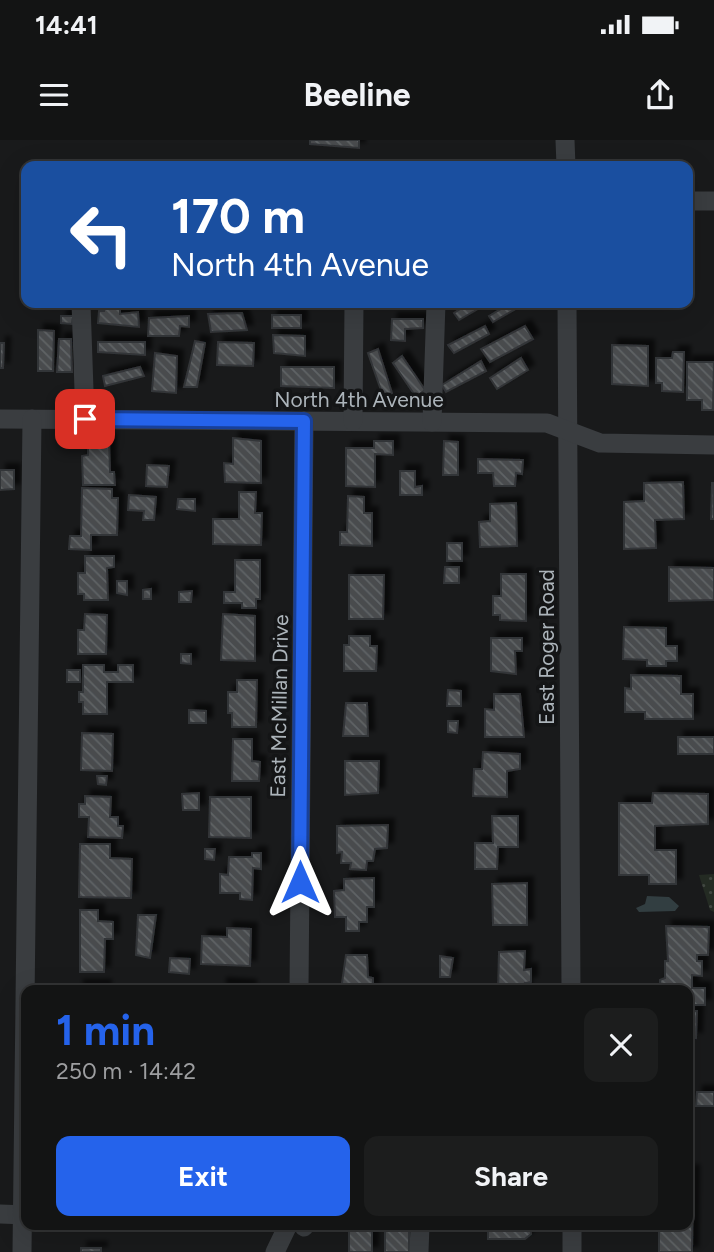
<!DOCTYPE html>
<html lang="en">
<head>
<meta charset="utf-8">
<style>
  body { margin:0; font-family:Figtree,sans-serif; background:#1c1d1d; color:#f1f3f6; height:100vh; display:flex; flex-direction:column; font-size:26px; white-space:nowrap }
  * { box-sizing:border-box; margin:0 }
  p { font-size:23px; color:#9d9ea0 }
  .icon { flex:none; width:38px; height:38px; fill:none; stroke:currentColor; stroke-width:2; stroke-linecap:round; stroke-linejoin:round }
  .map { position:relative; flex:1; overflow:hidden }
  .details { position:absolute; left:21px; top:845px; width:672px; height:245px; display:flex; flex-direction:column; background:#131414; border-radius:14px; box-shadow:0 7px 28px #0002,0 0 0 2px #323334 }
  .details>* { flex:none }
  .guide { position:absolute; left:21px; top:21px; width:672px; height:147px; border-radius:14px; box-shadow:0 7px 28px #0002,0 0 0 2px #323334; background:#1a4fa0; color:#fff; overflow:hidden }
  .pin { position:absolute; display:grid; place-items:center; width:60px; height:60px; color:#fff; margin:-30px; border-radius:14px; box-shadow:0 4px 10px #0006 }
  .me { position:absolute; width:77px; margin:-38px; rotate:0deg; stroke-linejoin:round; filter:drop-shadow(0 0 5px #0008) }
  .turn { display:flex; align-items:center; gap:24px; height:147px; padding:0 35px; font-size:32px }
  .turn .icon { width:91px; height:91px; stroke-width:2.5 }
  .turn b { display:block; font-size:49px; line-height:60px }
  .round { display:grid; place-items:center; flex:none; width:74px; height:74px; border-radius:14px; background:#1c1d1d }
  .head { display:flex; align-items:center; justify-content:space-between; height:119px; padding:0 35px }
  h1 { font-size:42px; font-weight:700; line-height:52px; color:#2563eb }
  .primary-button { display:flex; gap:14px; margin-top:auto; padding:14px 35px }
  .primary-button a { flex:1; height:80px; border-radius:14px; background:#2563eb; color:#fff; font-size:28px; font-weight:700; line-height:80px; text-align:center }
  .primary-button a+a { background:#1c1d1d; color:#f1f3f6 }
  .status { display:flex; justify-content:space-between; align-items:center; height:49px; padding:0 35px; background:#131414; direction:ltr }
  .status svg { height:19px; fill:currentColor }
  header { display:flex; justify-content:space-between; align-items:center; height:91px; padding:0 35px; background:#131414; font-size:32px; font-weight:700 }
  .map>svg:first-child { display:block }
</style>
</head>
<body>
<div class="status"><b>14:41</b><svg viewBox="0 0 49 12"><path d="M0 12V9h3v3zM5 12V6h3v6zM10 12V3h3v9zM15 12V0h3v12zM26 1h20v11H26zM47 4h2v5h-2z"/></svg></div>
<header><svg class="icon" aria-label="menu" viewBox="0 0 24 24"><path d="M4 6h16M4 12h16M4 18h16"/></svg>Beeline<svg class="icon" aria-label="share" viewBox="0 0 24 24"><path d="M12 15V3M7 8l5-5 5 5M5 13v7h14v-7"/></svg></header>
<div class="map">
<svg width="714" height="1112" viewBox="0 0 714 1112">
  <defs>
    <pattern id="grass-dots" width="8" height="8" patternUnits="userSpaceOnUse" patternTransform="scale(1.75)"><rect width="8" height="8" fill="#242b23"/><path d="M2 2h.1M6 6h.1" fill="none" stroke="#414741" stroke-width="1.8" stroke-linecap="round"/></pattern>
    <pattern id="building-back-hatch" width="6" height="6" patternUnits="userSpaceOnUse" patternTransform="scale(1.75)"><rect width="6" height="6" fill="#484b4e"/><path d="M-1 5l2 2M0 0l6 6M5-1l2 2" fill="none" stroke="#606365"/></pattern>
    <filter id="shadow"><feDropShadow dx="6" dy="-6" stdDeviation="2" flood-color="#0009"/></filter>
  </defs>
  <rect width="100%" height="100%" fill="#191a1b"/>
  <path fill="url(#grass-dots)" d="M714 734V772L710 770 699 735Z"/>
  <path fill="#323e41" d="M647 756 669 757 679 766 675 771 639 772 636 768 645 764Z"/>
  <g fill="url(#building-back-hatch)" stroke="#333437" stroke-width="2" filter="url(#shadow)">
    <path d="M310 0H359V8L310 4Z"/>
    <path d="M105 163H120V174L138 172 139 187 98 183 99 171H104Z"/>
    <path d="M460 163H488L459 180 454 173 460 169 456 165Z"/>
    <path d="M511 163H526L493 182 489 176Z"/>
    <path d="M242 173 247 190 211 192 208 174Z"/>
    <rect x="272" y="175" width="29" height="13"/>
    <path d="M61 176H73L72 184 61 183Z"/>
    <path d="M189 176V187L180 186 179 196H148L149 178Z"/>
    <path d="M392 179H423V188L405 189V201L391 200Z"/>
    <path d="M485 186 489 194 454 213 448 205Z"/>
    <path d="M525 186 533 199 490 222 481 209Z"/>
    <path d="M38 190 54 191 53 231H38Z"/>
    <path d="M273 195 305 196V216L274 213Z"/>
    <path d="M59 199H71L72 232H57Z"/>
    <path d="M195 201 205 203 197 247H184Z"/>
    <path d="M98 202H145V215L98 212Z"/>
    <path d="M218 202 254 203 253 226 217 225Z"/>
    <path d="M0 203H4L3 228H0Z"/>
    <path d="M612 205 648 206V246L612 244Z"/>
    <path d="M378 209 392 253 383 256 368 213Z"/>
    <path d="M673 212H684L683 252 662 251V243H656V218H672Z"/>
    <path d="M155 213 177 216 176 253 152 251Z"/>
    <path d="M402 216 425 250 416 257 393 223Z"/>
    <path d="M521 218 528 230 497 249 490 238Z"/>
    <path d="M481 221 486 231 446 252 442 245Z"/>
    <path d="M687 222H714L713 270H702V260H687Z"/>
    <path d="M140 227 144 236 105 246 103 236Z"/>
    <path d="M281 227H334V248L281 246Z"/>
    <path d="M233 298 261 301V343L225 342 224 323 233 324Z"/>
    <path d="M88 300H109L110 332H114L115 345H83L82 316 88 315Z"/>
    <path d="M374 301H393V315L375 314V347L346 346V308H374Z"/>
    <path d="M444 301 458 302V335H443Z"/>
    <path d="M478 319 523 320 522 334 516 333 515 346H494L493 333H478Z"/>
    <path d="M147 325 169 326 167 347 146 346Z"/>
    <path d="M0 330H14V349L0 350Z"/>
    <path d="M400 331H415V347L422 346V355H400Z"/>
    <path d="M683 342 684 379 655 380 656 408 624 409V362L644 361V343Z"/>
    <path d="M712 343H714V379H711Z"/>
    <path d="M82 348 112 349V358H118L117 395H91V410L69 409 70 396H81Z"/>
    <path d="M239 352H256L255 373H262L261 405 213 404V379H239Z"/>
    <path d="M129 355 156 357 154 380H143L144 371 128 370Z"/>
    <path d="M348 356 364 357V373H372V406L340 405V392H347Z"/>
    <path d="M178 359H195V371L177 369Z"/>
    <path d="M516 363 517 406 480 407 479 382 490 381V364Z"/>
    <rect x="447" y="403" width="15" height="18"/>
    <path d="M85 416H114V427L107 428 108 460H84V454H78V433H85Z"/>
    <path d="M235 420H260V459H256V468H242V463H224V452H235Z"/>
    <path d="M445 427H459V443H444Z"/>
    <path d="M669 427 714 428V460L669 461Z"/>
    <path d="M501 434H526V481L500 480V475H493V456H501Z"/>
    <path d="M349 435H384L383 479H349Z"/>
    <path d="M117 441H127V455L117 453Z"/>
    <path d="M151 449V459H143V450Z"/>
    <path d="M192 451 191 462H179V452Z"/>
    <path d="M85 474 107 475 106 514H78V490H84Z"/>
    <path d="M223 474 255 476V521L221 520Z"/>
    <path d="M624 487 666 488V506H677V521H666V526H647V520L623 519Z"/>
    <path d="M349 496H370V506H377L376 531H344V505H349Z"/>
    <path d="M491 498H522V511H515L516 534 491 531Z"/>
    <path d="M181 514H191V524L181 523Z"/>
    <path d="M83 525H104V532H118V525H133V542H107V574H83V562H79V552H83Z"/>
    <rect x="67" y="530" width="13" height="12"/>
    <path d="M631 535 681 536V554H693V579H645V572H625V548L631 549Z"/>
    <path d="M237 540H257L256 587H232V573H228V552H237Z"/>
    <path d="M448 550 461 551V566H447Z"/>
    <path d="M494 554H520L524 597H485V569L494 570Z"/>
    <path d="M346 563H367L368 596H343Z"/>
    <path d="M189 570 206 571V583H189Z"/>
    <path d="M448 581H458L457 593 448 592Z"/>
    <path d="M82 593 113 594 112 631 81 630Z"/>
    <rect x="678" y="597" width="36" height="17"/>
    <path d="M233 599H252V621L260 622 259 641H232Z"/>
    <path d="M483 612 520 614V629L507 631V657L473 656 474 629H482Z"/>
    <path d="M345 621H379L378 653 345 655Z"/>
    <path d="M97 636H107L106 645 98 644Z"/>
    <path d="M199 653V670H183L182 654Z"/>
    <path d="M653 653 708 654V684L655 686V710H676V744H649V735H619V663H652Z"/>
    <path d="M85 656 111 657 110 677H118V686H123L122 698 88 697 89 677H79V664H85Z"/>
    <path d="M210 657H251V698L209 697Z"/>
    <path d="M492 676H518V707H498L497 729H475V703H493Z"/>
    <path d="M388 685 387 708 375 709 373 721H367L366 730 350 729 351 723H341L342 712 337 713V686Z"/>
    <path d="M80 704H110V718L132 719 131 758 79 757Z"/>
    <path d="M205 709H215L214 720 205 719Z"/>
    <path d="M252 713H261V729L253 728 252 760 240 759V753H220V734L228 735 229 717H252Z"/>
    <path d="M374 738V767H367V782H359V791H346V777H335L334 751 344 750V739Z"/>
    <path d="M527 743V785H493L492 744Z"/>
    <path d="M80 770H98V781L113 782V799H105L104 832H80Z"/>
    <path d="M138 775H156L150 818 136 815Z"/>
    <path d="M666 786 709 787 708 815H697V821H702V836L692 835V848H705V865H688V850L660 849V840L665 838V821H668Z"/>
    <path d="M227 788 251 789 250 826 201 824 202 796 227 797Z"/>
    <path d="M525 811 524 830 531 829V842L525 843 526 850H498L499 812Z"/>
    <path d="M346 815H367L368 837 373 838V850H341Z"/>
    <path d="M440 816 453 818 450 837H440Z"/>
    <path d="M170 818 190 819 189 834 169 832Z"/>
    <path d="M221 844 250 846V850H221Z"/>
    <rect x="78" y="846" width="27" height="4"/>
    <path d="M688 871H697L696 898 688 897Z"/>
    <path d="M697 952H714V966H696Z"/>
    <path d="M688 1031H693L692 1112H659V1085H688Z"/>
    <rect x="349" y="1085" width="23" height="27"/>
    <rect x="385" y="1085" width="24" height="27"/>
    <path d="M488 1085H530L531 1094 525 1099H488Z"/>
    <rect x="81" y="1108" width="20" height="4"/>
  </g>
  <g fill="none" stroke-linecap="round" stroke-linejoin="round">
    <g stroke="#3a3d40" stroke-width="19">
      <path d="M565 0 566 26"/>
      <path d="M688 61H714"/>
      <path d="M81 163 85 279"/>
      <path d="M567 163 571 850"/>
      <path d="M0 279 547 283 600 303 714 305"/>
      <path d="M353 281 354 163"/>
      <path d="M432 282 436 163"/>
      <path d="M299 850 304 281"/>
      <path d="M0 1074 26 1075"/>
      <path d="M303 1085 304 1087"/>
      <path d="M572 1085V1112"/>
      <path d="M22 1112 32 279"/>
      <path d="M275 1112 288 1085"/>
      <path d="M419 1112 420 1085"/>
    </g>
  </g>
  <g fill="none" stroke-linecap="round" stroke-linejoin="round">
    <defs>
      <path id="route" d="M85 279 304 281 300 742"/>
    </defs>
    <use href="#route" stroke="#184099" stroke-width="18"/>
    <use href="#route" stroke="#2563eb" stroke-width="12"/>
  </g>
  <g text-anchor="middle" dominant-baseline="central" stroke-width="7" stroke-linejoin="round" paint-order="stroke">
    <g font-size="21" fill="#acb4ba" stroke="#141516">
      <text x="359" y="259">North 4th Avenue</text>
      <text transform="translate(546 507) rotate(-90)">East Roger Road</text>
      <text transform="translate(279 566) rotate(-89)">East McMillan Drive</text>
    </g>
  </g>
</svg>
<div class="pin" style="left:85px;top:279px;background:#d93025"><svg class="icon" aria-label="arrive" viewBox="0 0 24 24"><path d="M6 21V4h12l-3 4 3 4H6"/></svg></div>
<svg class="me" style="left:300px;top:742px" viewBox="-20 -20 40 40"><path d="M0-17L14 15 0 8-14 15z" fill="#2563eb" stroke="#fff" stroke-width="4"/></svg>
<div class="guide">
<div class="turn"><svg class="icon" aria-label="left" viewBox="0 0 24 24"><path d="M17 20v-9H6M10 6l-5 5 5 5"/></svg><div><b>170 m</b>North 4th Avenue</div></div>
</div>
<section class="details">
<div class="head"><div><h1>1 min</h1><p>250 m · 14:42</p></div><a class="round"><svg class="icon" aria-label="close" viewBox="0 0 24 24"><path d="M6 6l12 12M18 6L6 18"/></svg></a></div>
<div class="primary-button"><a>Exit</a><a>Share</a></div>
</section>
</div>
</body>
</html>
